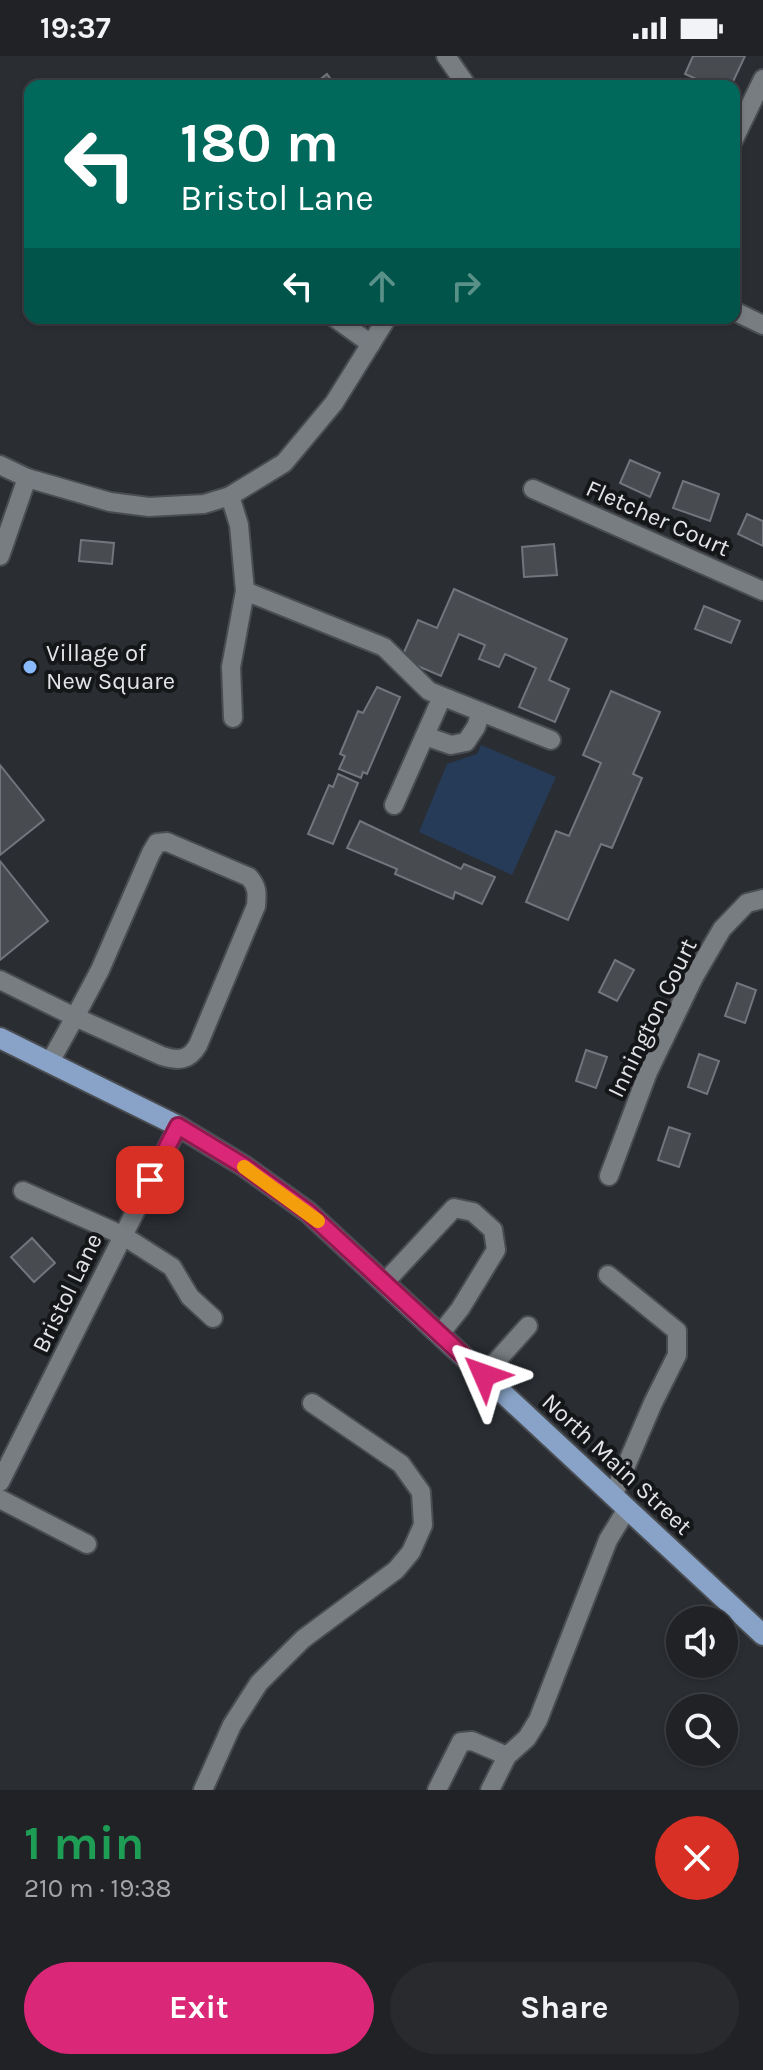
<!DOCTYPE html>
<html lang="en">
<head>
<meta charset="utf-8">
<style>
  body { margin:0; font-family:Karla,sans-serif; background:#282a2e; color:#f1f3f6; height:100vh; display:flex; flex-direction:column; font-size:30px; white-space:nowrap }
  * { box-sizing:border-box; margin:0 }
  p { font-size:26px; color:#a2a4a7 }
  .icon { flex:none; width:44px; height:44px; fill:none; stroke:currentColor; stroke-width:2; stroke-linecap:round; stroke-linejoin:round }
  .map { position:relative; height:1734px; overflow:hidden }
  .panel { display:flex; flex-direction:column; background:#202226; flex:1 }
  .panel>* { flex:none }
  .hud { position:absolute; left:24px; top:24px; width:716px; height:244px; border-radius:16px; box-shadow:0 2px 6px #0004,0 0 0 2px #3d3f43; background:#00695c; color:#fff; overflow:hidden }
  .tools { position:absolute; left:666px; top:1550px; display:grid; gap:16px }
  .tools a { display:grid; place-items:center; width:72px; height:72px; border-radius:50%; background:#202226; box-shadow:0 2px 6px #0004,0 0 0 2px #3d3f43; font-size:40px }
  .pin { position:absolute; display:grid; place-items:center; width:68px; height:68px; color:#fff; margin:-34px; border-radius:16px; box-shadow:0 4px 12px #0006 }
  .me { position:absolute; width:88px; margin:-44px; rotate:313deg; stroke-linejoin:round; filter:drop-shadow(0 0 6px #0008) }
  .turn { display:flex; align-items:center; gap:28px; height:168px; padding:0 24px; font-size:36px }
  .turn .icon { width:104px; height:104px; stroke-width:2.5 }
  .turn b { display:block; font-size:56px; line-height:68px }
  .lanes { display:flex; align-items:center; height:76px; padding:0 24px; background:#0003; justify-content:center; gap:40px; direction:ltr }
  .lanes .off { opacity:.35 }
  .round { display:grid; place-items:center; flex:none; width:84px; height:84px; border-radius:42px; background:#282a2e }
  .summary { display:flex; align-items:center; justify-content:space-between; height:136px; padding:0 24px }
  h1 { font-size:48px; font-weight:700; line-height:60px; color:#1e9e55 }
  .cta { display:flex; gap:16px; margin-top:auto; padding:16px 24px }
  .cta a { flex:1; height:92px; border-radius:48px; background:#db2777; color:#fff; font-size:32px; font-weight:700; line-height:92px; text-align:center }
  .cta a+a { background:#282a2e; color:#f1f3f6 }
  .status { display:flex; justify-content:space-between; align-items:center; height:56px; padding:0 40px; background:#202226; direction:ltr }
  .status svg { height:22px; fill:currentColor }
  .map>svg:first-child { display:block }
</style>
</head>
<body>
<div class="status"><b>19:37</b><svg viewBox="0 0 49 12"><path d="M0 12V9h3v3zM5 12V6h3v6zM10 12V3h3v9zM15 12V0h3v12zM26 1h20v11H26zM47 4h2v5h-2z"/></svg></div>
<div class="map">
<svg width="763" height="1734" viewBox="0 0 763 1734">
  <rect width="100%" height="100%" fill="#2a2e33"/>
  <path fill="#263b58" d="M481 689 556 721 512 819 419 776 447 708 477 698Z"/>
  <g fill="#484c51" stroke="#72767c" stroke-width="2">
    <path d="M693 0H745L731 30H712L685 18Z"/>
    <path d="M327 18 336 30H312Z"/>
    <path d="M630 404 660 417 650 441 620 427Z"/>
    <path d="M683 425 719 438 710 465 673 452Z"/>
    <path d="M747 458 763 465V490L738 478Z"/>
    <path d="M81 484 114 487 112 508 79 505Z"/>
    <path d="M554 488 557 519 524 521 522 491Z"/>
    <path d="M454 533 567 583 549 624 569 633 555 666 519 651 536 612 505 598 499 611 479 603 485 589 459 578 441 620 401 603 418 564 437 572Z"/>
    <path d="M704 550 740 565 731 587 695 573Z"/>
    <path d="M377 631 400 641 367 718 363 716 361 722 339 713 345 700 340 698 358 655 363 657Z"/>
    <path d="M611 635 660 656 633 718 642 722 612 792 601 788 568 864 526 846 556 775 569 780 601 707 583 699Z"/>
    <path d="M0 709 44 764 0 799Z"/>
    <path d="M338 718 358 727 333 788 308 778 329 729 333 731Z"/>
    <path d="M360 765 461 813 464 808 495 821 482 848 455 836 453 843 395 818 397 813 347 792Z"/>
    <path d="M0 805 48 865 0 904Z"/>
    <path d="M615 904 634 914 617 945 599 936Z"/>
    <path d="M737 927 756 934 745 967 725 960Z"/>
    <path d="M586 994 607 1001 596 1032 576 1025Z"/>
    <path d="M699 998 719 1005 707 1038 688 1031Z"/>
    <path d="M669 1071 690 1078 679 1111 658 1104Z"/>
    <path d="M32 1182 55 1207 34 1226 11 1201Z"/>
  </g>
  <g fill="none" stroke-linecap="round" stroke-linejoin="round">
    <defs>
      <g id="minor">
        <path d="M446 0 467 30"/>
        <path d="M734 83 763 23"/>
        <path d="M734 255 763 269"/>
        <path d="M335 262 371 288"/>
        <path d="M0 409 27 422 110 446 149 451 204 448 230 440 284 407 334 347 387 262"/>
        <path d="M533 433 763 535"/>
        <path d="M230 440 239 469 245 535 231 611 233 662"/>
        <path d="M0 500 27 422"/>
        <path d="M245 535 384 591 429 635 551 684"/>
        <path d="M425 680 451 689 466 686 476 671 481 656"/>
        <path d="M394 749 442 641"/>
        <path d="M167 786 249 821C258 831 257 838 256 850L198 989C189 1005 178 1005 162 1000L75 961 100 914 151 797 157 787Z"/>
        <path d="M0 924 75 961 50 1006"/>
        <path d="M609 1120 648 1016 694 921 722 873 747 847 763 843"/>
        <path d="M23 1135 122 1179 172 1211 190 1241 213 1262"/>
        <path d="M608 1219 677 1275V1299L653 1347 613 1440"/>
        <path d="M385 1226 454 1152 473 1156 493 1174 496 1194 460 1253 440 1278"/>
        <path d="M484 1319 528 1270"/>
        <path d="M0 1426 178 1070"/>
        <path d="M0 1443 87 1488"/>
        <path d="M203 1734 232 1669 259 1627 303 1583 396 1514 411 1496 423 1469 421 1436 401 1408 312 1347"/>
        <path d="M437 1734 461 1686 472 1685 507 1700"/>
        <path d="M490 1734 507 1700 527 1682 538 1664 608 1484 627 1453"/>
      </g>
      <path id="major" d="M0 982 178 1070 244 1110 308 1156 763 1579"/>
    </defs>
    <use href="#minor" stroke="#494c50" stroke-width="22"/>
    <use href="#major" stroke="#494c50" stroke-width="24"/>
    <use href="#minor" stroke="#787d82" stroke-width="18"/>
    <use href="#major" stroke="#88a3c7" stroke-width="20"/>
  </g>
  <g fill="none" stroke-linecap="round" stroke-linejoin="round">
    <defs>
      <path id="route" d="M150 1124 178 1070 244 1110 308 1156 484 1319"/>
    </defs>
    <use href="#route" stroke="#8e194d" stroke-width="20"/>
    <use href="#route" stroke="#db2777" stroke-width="14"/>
    <path stroke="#f59e0b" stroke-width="14" d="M244 1111 318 1165"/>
  </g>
  <circle fill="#89bafc" stroke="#141618" stroke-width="3" cx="30" cy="611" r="8"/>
  <g text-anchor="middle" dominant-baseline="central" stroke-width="8" stroke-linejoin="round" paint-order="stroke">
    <g font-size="24" fill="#e2e4e8" stroke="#141618">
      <text transform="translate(658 462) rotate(24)">Fletcher Court</text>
      <text transform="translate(652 962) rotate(-64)">Innington Court</text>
      <text transform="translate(67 1237) rotate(-64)">Bristol Lane</text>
      <text transform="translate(617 1408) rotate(43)">North Main Street</text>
    </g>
    <g font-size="24" fill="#e2e4e8" stroke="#141618" text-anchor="start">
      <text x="46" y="597">Village of<tspan x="46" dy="28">New Square</tspan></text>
    </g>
  </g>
</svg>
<div class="tools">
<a><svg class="icon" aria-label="sound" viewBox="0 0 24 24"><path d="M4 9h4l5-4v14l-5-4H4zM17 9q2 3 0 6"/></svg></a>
<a><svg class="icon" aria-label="search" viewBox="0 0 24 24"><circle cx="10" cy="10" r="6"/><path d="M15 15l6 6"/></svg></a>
</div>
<div class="pin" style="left:150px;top:1124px;background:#d93025"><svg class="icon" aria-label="arrive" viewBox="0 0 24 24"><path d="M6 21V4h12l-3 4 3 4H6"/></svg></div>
<svg class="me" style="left:484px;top:1319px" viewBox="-20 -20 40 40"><path d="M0-17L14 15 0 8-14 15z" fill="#db2777" stroke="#fff" stroke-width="4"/></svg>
<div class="hud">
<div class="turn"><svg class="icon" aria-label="left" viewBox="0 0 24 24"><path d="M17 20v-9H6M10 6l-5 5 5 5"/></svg><div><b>180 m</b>Bristol Lane</div></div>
<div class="lanes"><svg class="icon" aria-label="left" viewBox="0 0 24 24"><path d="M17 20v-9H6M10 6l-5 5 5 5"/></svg><svg class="icon off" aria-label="ahead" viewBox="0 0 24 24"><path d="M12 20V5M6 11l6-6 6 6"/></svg><svg class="icon off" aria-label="right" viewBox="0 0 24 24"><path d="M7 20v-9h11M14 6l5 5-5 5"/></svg></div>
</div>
</div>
<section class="panel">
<div class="summary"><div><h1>1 min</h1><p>210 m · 19:38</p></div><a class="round" style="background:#d93025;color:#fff"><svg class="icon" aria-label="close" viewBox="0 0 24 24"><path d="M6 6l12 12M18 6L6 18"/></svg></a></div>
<div class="cta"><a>Exit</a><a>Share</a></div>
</section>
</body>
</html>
